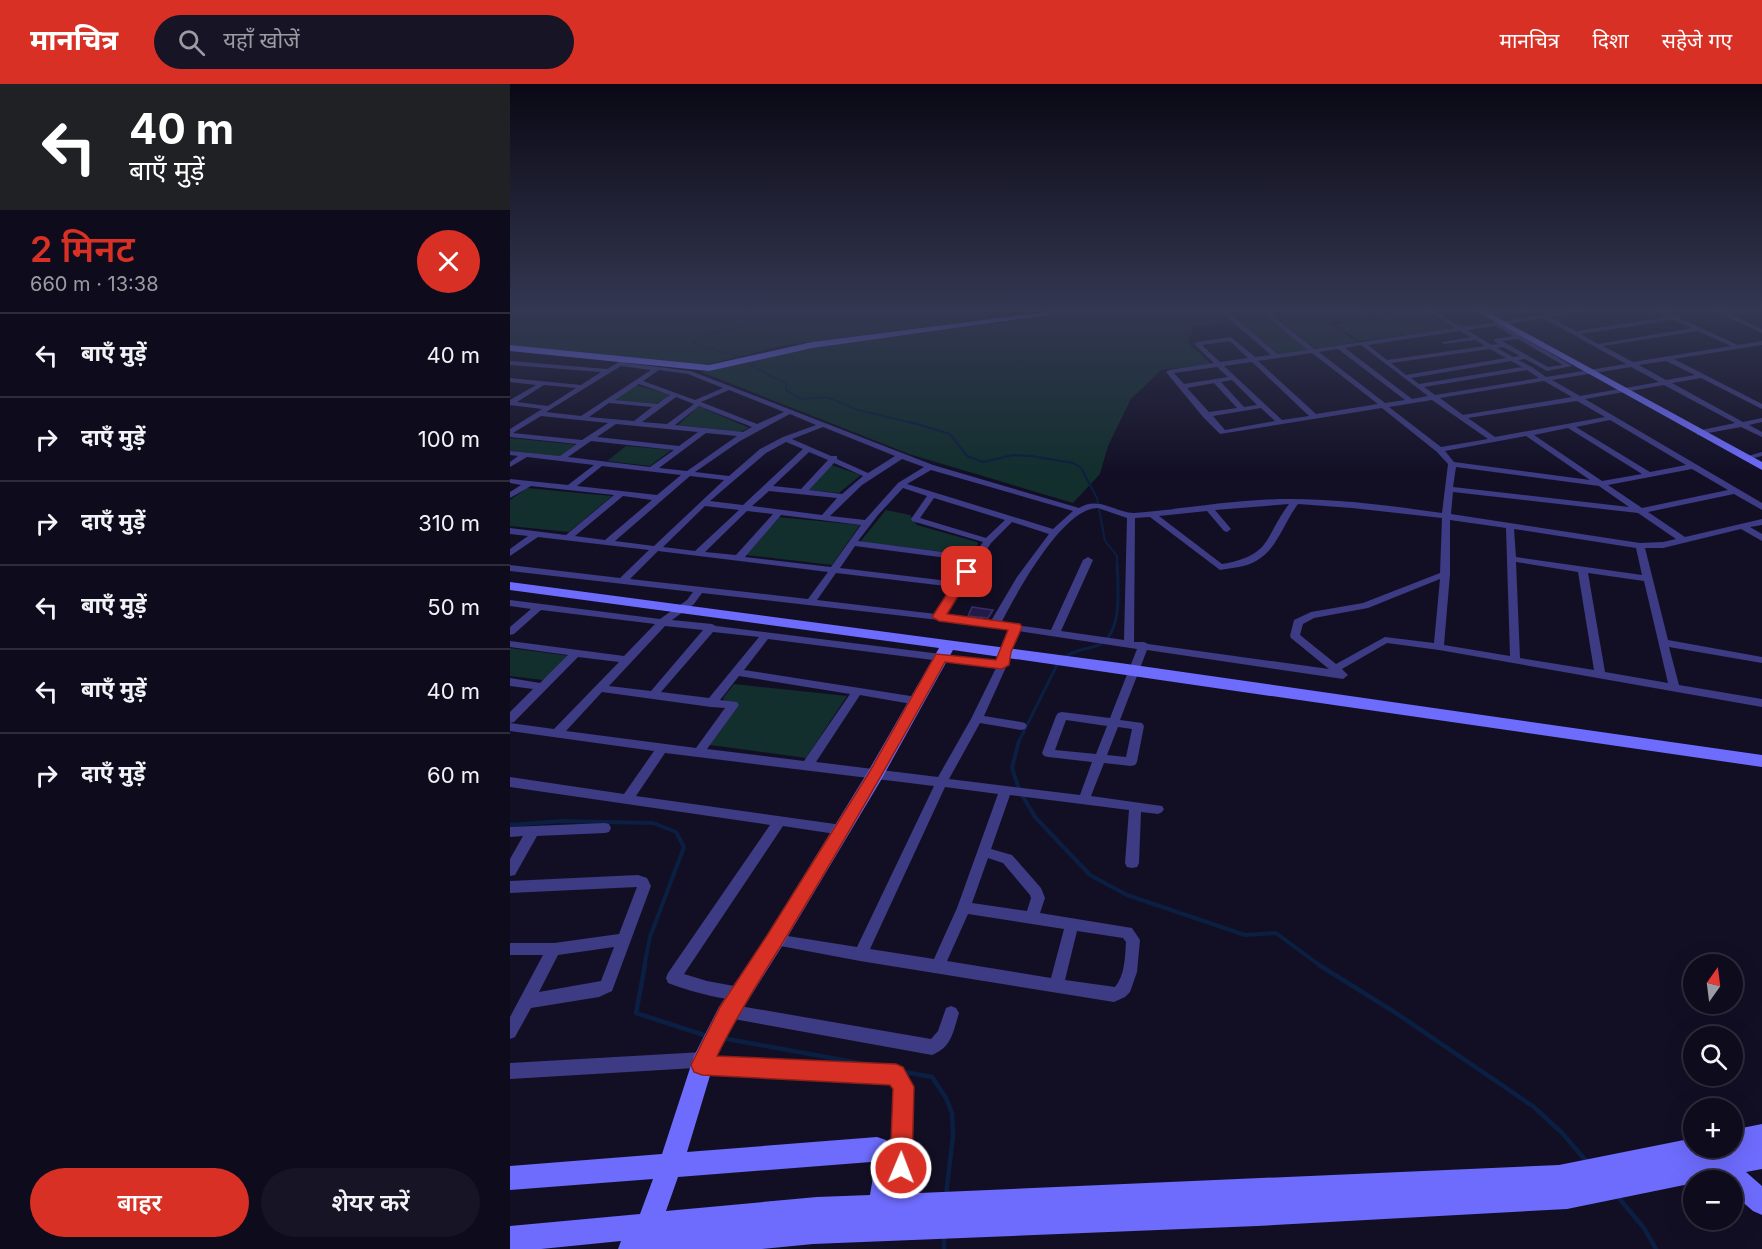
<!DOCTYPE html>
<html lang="hi">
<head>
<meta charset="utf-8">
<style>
  body { margin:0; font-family:Inter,"Noto Sans Devanagari",sans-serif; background:#171425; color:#f1f3f6; height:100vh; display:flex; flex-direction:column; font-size:22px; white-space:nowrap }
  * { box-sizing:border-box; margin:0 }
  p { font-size:20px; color:#9b9ba3 }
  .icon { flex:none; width:33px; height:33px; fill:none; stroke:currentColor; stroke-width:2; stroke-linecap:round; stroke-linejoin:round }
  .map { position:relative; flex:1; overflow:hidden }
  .details { display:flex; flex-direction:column; background:#0e0b1c; width:510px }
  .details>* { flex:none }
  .banner { background:#202124; color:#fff; overflow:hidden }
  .needle { width:39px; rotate:14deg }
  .buttons { position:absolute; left:1173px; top:870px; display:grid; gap:12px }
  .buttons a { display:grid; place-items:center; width:60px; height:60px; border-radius:50%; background:#0e0b1c; box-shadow:0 6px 24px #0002,0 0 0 2px #2e2b3b; font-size:30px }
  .pin { position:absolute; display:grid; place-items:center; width:51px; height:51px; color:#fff; margin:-26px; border-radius:12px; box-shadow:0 3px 9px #0006 }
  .me { position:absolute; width:66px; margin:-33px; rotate:1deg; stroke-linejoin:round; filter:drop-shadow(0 0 4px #0008) }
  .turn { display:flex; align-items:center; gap:21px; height:126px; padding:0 30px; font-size:27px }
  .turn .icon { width:78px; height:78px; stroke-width:2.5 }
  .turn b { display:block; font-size:42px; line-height:51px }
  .round { display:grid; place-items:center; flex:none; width:63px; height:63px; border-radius:32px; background:#171425 }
  .head { display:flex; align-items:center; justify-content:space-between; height:102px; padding:0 30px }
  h1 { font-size:36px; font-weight:600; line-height:45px; color:#d93025 }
  .cta { display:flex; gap:12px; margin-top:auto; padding:12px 30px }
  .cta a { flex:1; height:69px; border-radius:36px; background:#d93025; color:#fff; font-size:24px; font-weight:600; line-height:69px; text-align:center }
  .cta a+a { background:#171425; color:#f1f3f6 }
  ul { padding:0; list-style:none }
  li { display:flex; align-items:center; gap:18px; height:84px; padding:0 30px; border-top:2px solid #2e2b3b }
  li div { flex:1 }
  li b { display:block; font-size:22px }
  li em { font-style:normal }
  header { display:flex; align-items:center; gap:36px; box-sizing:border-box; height:84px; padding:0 30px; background:#d93025; color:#fff }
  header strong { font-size:28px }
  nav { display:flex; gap:33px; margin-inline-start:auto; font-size:21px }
  .search { width:420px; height:54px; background:#171425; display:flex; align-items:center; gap:15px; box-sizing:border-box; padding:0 21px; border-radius:33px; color:#9b9ba3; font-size:22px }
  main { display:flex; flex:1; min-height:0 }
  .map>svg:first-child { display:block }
</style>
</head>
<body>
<header>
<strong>मानचित्र</strong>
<div class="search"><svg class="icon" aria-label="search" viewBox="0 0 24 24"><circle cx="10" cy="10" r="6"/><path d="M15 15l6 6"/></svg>यहाँ खोजें</div>
<nav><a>मानचित्र</a><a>दिशा</a><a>सहेजे गए</a></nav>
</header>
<main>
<section class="details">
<div class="banner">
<div class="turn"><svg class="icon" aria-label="left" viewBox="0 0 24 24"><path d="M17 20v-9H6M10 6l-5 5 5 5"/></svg><div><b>40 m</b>बाएँ मुड़ें</div></div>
</div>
<div class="head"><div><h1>2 मिनट</h1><p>660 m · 13:38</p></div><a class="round" style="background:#d93025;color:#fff"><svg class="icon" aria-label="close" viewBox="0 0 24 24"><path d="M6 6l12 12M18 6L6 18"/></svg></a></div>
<ul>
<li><svg class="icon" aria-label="left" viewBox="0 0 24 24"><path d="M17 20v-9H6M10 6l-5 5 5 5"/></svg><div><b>बाएँ मुड़ें</b></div><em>40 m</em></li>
<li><svg class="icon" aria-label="right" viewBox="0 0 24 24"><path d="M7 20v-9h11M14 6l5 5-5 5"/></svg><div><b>दाएँ मुड़ें</b></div><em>100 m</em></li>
<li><svg class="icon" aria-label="right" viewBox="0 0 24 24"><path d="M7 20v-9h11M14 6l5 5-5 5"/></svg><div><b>दाएँ मुड़ें</b></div><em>310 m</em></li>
<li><svg class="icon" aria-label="left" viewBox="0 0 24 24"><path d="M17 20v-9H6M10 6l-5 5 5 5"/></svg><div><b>बाएँ मुड़ें</b></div><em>50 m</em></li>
<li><svg class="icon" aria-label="left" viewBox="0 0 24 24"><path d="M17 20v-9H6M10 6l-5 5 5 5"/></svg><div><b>बाएँ मुड़ें</b></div><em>40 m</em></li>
<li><svg class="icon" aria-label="right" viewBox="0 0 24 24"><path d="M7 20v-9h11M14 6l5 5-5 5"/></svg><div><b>दाएँ मुड़ें</b></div><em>60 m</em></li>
</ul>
<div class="cta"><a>बाहर</a><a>शेयर करें</a></div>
</section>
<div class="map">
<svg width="1252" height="1165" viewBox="0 0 1252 1165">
  <rect width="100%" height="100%" fill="#120f25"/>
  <g fill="#122e2d">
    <path d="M0 227H535L276 261 196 281 0 262Z"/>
    <path d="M580 227H709L721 237 683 243 678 259 701 280 651 286 621 315 598 362 590 390 563 419 399 370 191 288 276 267Z"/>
    <path d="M717 227H748L800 266 769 270Z"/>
    <path d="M758 227H802L847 258 807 265Z"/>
    <path d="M804 227H850L860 233 821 239Z"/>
    <path d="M916 227 946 244 850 257 824 240Z"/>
    <path d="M126 301 158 310V313L145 320 103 316Z"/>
    <path d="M189 322 239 344 230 348 168 341Z"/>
    <path d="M0 355 1 354 69 361 54 373 0 367Z"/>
    <path d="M116 362 161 366 140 382 97 377Z"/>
    <path d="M321 381 351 391 329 409 299 406Z"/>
    <path d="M17 404 102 412 59 448 0 442V416Z"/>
    <path d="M376 426 400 431 407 441 467 458 468 460 461 471 350 458Z"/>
    <path d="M268 433 350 441 322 481 236 471Z"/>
    <path d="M0 564 60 572 33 596 0 592Z"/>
    <path d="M224 600 337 612 296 674 193 660 217 624 213 614Z"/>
  </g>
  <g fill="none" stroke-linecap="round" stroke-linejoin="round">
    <path stroke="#0b1f42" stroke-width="1.5" d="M236 227V230L256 237 199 249 182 259 224 271 262 293 276 298V306L291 315 317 313 348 326 406 340"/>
    <path stroke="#0b1f42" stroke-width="2" d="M400 338 440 350 457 372 473 378 503 371 521 372 563 379 571 384 587 414 595 457 607 472V481"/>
    <g stroke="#0b1f42" stroke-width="3">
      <path d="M555 573C569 564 572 567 586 562 614 553 608 502 607 479"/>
      <path d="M508 659 548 579"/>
    </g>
    <g stroke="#0b1f42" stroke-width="4">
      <path d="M509 657 502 684 509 705"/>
      <path d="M512 711 525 733 580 791 617 811 735 851 766 849 812 883"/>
      <path d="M0 741 52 737 143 739 166 748 174 763 140 853 134 883"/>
    </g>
    <g stroke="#0b1f42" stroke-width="4.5">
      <path d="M135 881 126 929 197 952"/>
      <path d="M809 881 886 929 1024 1023 1052 1049 1078 1079"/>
      <path d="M212 954 365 982"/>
      <path d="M389 987 422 993 436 1014 442 1029 443 1052 436 1111"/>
      <path d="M1108 1113 1134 1144 1146 1165"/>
      <path d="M434 1151V1165"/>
    </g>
  </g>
  <path fill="#231b45" stroke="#3a2e71" stroke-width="1.5" d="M462 523 483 526 478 534 458 532Z"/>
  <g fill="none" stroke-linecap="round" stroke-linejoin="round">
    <g fill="#3d3b83" fill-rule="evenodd">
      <path d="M710 227H717L768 270 798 266 750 227H757L805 265 945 244 918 227C932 227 943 243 956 242 996 239 1034 227 1075 227L1040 233 1066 247 1158 233 1146 227H1154L1228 261 1252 257V261L1164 275 1252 320V325L1191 294 1162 299 1233 338 1252 334V338L1239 341 1252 348V353L1231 343 1187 351V347L1225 339 1154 301 1075 315 1252 419V426L1224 410 1138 428 1175 453 1252 435V441L1240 443 1252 450V457L1231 445 1153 464H1135L1158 556 1252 573V579L1159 563 1169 601 1252 615V623L929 566 877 559 832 585 838 591 833 595 637 566 610 636 632 639 634 642 627 678 625 681 621 682 594 679 581 712 652 722 654 725 652 728 648 730 631 728 629 779 627 783 622 784 617 783 615 779 619 726 500 711 481 765 502 771 531 804 535 814 530 829 622 844 630 856 627 888 620 908 615 913 604 918 350 877 260 860 258 856 260 852 265 850 347 863 424 702 155 669 126 712 332 741 336 742 338 746 336 750 332 751 273 742 174 890 197 897 235 904 237 909 235 914C220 920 174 905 158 899L156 894 158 889 260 741 0 703V693L114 710 144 667 0 647V639L44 645 109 578 68 573 4 638 0 639V628L23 605 0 602V594L30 599 58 571 0 563V557L114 572 145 540 31 526 4 550 0 551V543L21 525 0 522V516L150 535 177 516 183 508 0 487V481L110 494 139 466 28 453 0 472V465L18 452 0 450V444L56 451 104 411 21 402 0 414V408L11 401 0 399V395L58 401 84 381 17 373 0 383V378L8 372 0 371V367L50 372 67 360 0 353V345L32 325 0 321V316L26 301 0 298V294L71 301 91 288 0 281V277L97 285 116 274 119 276 116 279 181 287 423 381 569 424C588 412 604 428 624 429 676 425 727 415 780 415 831 415 882 422 932 429L938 380 927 368 872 324 710 350 693 333 656 288 659 286 704 279 685 261 684 260 687 258 721 253 745 273 761 271ZM1033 234 1116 280 1036 293 1022 283 1008 276 1015 275 1037 287 1062 282 1015 254 1017 252 1016 251H1010L992 241ZM1163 236 1182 244 1088 260 1071 250ZM985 242 1003 252 984 255V257L988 260 982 261 957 246ZM950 247 961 253 933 258V260L966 256 975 262 877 276 858 261ZM1188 247 1221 262 1123 278 1093 262ZM1008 255 1053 281 1038 283 992 257ZM720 257 738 274 710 278 692 261ZM851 261 918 312 902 315 835 264ZM993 263 1010 272 1003 273 987 264ZM828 265 895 316 875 319 809 268ZM980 265 996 274 896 291 881 279ZM802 269 868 320 806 330 748 277ZM1001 277 1012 283 909 300 901 294ZM1156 277 1185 291 1156 296 1129 281ZM742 278 799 332 772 336 714 282ZM111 282 141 286 71 332 36 328ZM707 283 718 293 674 300 664 289ZM1121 283 1149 298 1070 312 1042 296ZM149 286 178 290 213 304 185 316 133 297ZM1017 286 1029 294 925 311 914 303ZM722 296 747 321 734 323 711 298ZM1034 297 1062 313 953 331 930 314ZM704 299 727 324 699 328 677 304ZM129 300 160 311 147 320 105 316ZM34 301 66 304 38 322 7 318ZM219 306 274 328 247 340 191 318ZM166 313 184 320 157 340 132 338ZM922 316 978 355 931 363 879 323ZM1067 317 1095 333 985 353 958 334ZM99 319 142 323 124 337 79 333ZM189 322 242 343 233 348 165 341ZM751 324 765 337 715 346 703 332ZM280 330 306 341 273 353 250 365 219 392 185 388 230 357ZM31 332 98 339 72 356 3 349ZM1100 336 1176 381 1140 388 1066 343ZM106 340 188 348 169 362 87 353ZM313 343 385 372 358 389 327 375V372H321L282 355ZM1058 344 1132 390 1092 397 1024 351ZM196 349 227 352 177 387 149 384ZM1016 352 1080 396 944 378 935 367ZM81 357 164 366 140 383 58 373ZM276 358 293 365 233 421 200 417 256 369ZM299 368 318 376 291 405 263 402ZM392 375 414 383 388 399 355 436 320 432 352 401ZM324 379 353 392 332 410 299 406ZM92 382 171 391 147 411 67 402ZM946 383 1089 402 1119 423 943 403ZM1182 385 1218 406 1132 424 1098 401ZM421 386 563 427 543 445 397 400ZM180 392 214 396 144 462 105 457ZM393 404 417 412 401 435 402 437 473 458 464 472 348 457 368 431ZM259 407 327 414 312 431 242 422ZM943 408 1128 429 1166 455 1153 458 1130 459 941 430ZM113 412 142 416 95 456 65 452ZM424 414 495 436 476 454 410 434ZM779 420C753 455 762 471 712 480L649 432 697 427 714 447 717 448 721 445 705 426ZM788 420 842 424 932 434 930 489 853 519 801 528 784 536 780 552 781 554 819 585 638 560 634 558H624L625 434 640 433 710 486C722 484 736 483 746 477 767 466 774 438 788 420ZM195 422 229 426 185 467 153 463ZM588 424 617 434 614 556 551 547 583 476 578 473 573 476 541 546 491 539C506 510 553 423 588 424ZM237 427 263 430 226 471 195 468ZM271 431 351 441 321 483 235 473ZM940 436 996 444 1000 572 934 561 940 490ZM502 438 539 450 507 493 481 537 435 531 481 459ZM1004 445 1126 464 1132 491 1006 473ZM345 462 460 477 447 498 330 484ZM148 467 318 488 298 515 120 495ZM1006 478 1068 488 1084 586 1010 574ZM326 489 444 503 426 530 307 516ZM1078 489 1134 497 1158 599 1095 588ZM930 495 924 559 875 553 826 580 790 551 793 540 804 534 858 524ZM192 509 429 536 499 546 489 568 487 577 206 542 202 540 162 536 184 520ZM155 542 193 546 141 607 99 602ZM508 547 627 565 600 634 552 628 548 629 546 632 532 669 534 672 538 673 582 678 570 711 439 695 470 639 511 646 515 645 517 642 515 639 511 638 474 632 497 581 499 568ZM203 548 249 553 199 614 151 608ZM258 555 486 584 461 635 428 693 306 678 350 611 407 621 412 617 407 613 234 586ZM229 592 340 610 294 677 197 665 229 621 227 618 210 616ZM92 608 201 623 215 624 186 664 56 647ZM556 636 597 642 586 670 545 666ZM608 643 622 645 616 673 597 671ZM435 703 488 710 447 824 424 875 360 865ZM478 774 493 779 520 811 521 814 517 827 462 819ZM458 830 554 845 541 894 437 877ZM567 847 613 854 616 858C615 873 615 891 605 903L555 896Z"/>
      <path d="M1205 227H1213L1252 245V249Z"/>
      <path d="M1252 368V372L1235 376 1231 374Z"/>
      <path d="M95 739 99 740 101 744 99 748 95 749 27 752 5 791 0 792V775L13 752 0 753V743Z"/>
      <path d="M128 791 137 794 141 802 102 907 89 913 21 924 5 953 0 955V933L33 871H0V859H44L109 850 127 803 0 809V797ZM104 863 91 897 29 908 48 871Z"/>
      <path d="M218 920 421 955 428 947 436 924 441 922 446 924 449 929C443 948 442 963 422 971L218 934 213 932 210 927 213 922Z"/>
      <path d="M193 968 199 971 200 974 386 983C397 987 401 1000 402 1011L398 1122 395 1128 389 1131 383 1128 380 1122 386 1011 385 1005 382 999 192 989 186 987 185 984 0 995V979Z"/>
    </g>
    <g fill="#6e6cfd" fill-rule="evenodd">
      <path d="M544 227H568L302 264 199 287 0 267V261L199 281 302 258Z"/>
      <path d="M966 227H976L1252 378V386Z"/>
      <path d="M0 498 610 579 1252 671V683L443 566 371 696 272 862 225 937 205 975 177 1068 367 1053 376 1056 386 1078V1110L1049 1081 1184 1054V1064H1207L1206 1066 1217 1068 1212 1064H1222V1046L1252 1040V1085L1236 1088 1252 1102V1131L1243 1127 1222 1109V1096L1206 1095 1184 1096V1099L1057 1125 747 1142 303 1160 252 1165H108L111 1157 31 1165H0V1142L130 1130 143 1095 0 1106V1082L152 1070 184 972 209 923 258 850 359 686 429 564 0 506ZM361 1078 363 1093 360 1111 307 1113 156 1127 168 1093Z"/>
    </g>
  </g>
  <linearGradient id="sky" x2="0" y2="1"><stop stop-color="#0a0814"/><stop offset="0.58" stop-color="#333751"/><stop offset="1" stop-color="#333751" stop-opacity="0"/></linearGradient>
  <rect width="1252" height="390" fill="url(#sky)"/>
  <path fill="#d93025" stroke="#8d1f18" stroke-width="1.5" d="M457 484 463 488 437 530 510 540 512 543 501 568 499 581 492 585 435 578C388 663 340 747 290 830 262 878 231 922 207 972L386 980 393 983 404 1003 402 1084 399 1092 391 1095 383 1092 380 1084 383 1005 380 1001 192 991 184 988 181 981 210 923 258 850 360 687 426 570 486 576 498 546 429 537 422 533 453 485Z"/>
</svg>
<div class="buttons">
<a><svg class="needle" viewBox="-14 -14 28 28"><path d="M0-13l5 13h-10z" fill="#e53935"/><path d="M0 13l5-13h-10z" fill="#9b9ba3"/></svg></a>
<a><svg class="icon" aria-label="search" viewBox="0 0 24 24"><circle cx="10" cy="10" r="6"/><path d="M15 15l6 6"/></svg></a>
<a>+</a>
<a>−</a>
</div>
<div class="pin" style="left:457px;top:488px;background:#d93025"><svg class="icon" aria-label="arrive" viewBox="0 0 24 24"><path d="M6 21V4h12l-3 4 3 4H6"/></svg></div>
<svg class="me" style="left:391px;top:1084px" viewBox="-20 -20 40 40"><circle r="17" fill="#d93025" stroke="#fff" stroke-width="3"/><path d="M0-11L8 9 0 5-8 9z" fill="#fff"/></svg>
</div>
</main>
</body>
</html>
